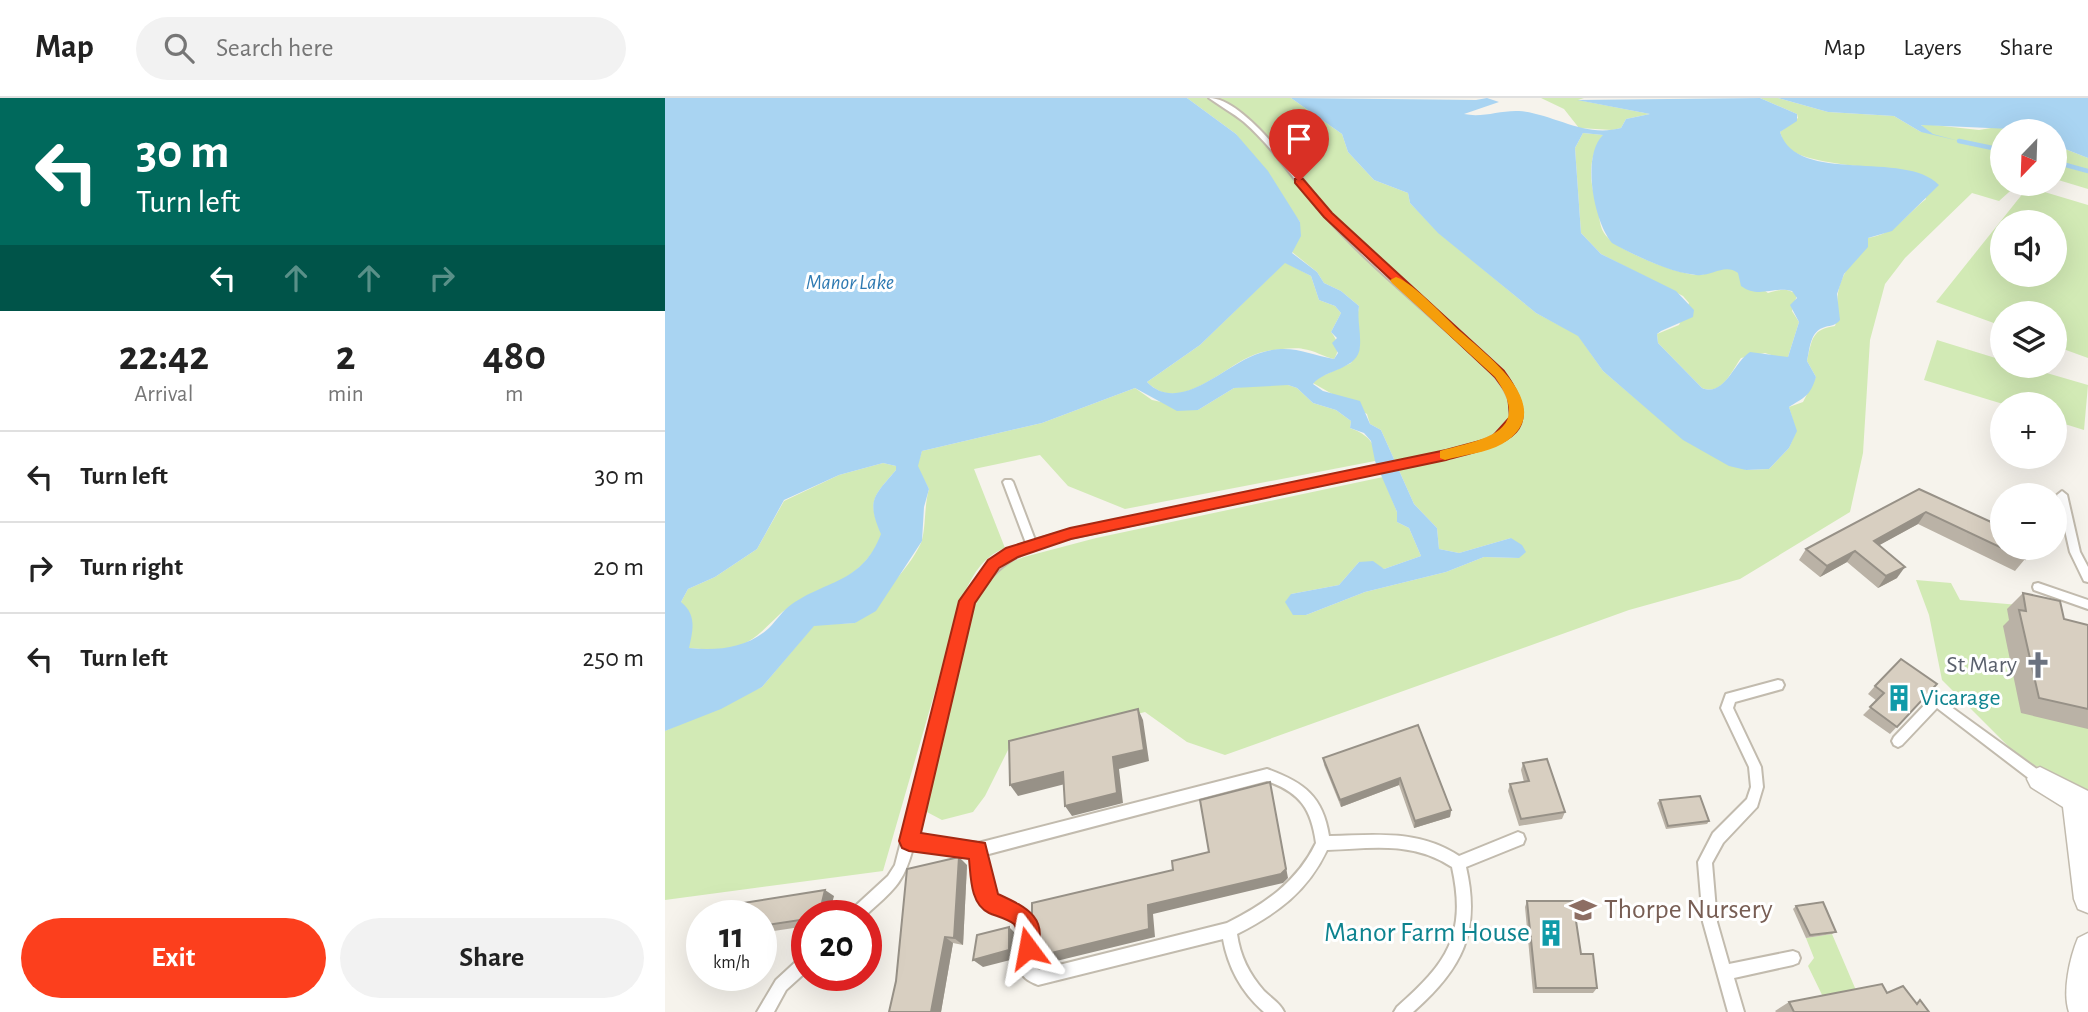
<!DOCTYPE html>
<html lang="en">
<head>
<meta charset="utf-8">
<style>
  body { margin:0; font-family:"Alegreya Sans",sans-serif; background:#f2f2f2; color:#222; height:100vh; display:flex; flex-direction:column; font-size:26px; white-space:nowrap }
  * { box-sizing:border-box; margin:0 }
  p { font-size:23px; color:#767676 }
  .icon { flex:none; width:38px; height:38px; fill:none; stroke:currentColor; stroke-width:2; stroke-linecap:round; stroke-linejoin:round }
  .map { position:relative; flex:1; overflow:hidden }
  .drawer { display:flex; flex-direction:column; background:#fff; width:665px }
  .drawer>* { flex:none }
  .banner { background:#00695c; color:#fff; overflow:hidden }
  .needle { width:46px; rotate:203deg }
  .fabs { position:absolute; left:1325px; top:21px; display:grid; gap:14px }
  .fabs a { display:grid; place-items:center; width:77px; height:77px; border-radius:50%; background:#fff; box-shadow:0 7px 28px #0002; font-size:35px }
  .speed { position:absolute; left:21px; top:802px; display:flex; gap:14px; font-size:35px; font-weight:700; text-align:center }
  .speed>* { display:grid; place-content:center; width:91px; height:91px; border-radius:50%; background:#fff; box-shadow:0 7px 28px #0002; line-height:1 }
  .speed small { font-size:18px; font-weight:400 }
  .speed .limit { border:10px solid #d22; background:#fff; color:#111 }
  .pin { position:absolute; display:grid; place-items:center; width:60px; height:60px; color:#fff; margin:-72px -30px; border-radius:50% 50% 50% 0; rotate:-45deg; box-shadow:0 0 7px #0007 }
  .pin .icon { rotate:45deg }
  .me { position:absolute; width:77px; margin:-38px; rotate:347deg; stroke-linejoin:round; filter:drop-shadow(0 0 5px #0008) }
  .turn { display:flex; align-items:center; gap:24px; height:147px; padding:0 21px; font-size:32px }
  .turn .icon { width:91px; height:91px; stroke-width:2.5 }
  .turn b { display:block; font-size:49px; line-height:60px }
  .lanes { display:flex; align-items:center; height:66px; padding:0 21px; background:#0003; justify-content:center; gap:35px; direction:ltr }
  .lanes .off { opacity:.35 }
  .eta { display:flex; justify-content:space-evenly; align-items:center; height:119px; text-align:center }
  .eta b { font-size:42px; font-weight:700; line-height:49px }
  .primary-button { display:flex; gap:14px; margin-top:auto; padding:14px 21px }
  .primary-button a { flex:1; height:80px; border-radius:42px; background:#fc3f1d; color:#fff; font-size:28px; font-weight:700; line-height:80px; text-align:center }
  .primary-button a+a { background:#f2f2f2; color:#222 }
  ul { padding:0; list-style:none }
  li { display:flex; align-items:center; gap:21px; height:91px; padding:0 21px; border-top:2px solid #e0e0e0 }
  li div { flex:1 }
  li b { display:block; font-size:26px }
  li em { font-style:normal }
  header { display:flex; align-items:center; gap:42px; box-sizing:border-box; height:98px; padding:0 35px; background:#fff; border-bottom:2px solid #e0e0e0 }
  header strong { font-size:33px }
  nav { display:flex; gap:38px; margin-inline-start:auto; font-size:24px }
  .search { width:490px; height:63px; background:#f2f2f2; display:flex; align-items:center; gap:18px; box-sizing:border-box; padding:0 24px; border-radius:38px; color:#767676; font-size:26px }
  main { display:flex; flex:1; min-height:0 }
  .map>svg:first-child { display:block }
</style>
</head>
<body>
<header>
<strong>Map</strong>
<div class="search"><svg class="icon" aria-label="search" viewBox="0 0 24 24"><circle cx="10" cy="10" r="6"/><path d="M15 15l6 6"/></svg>Search here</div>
<nav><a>Map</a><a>Layers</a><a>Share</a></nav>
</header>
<main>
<section class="drawer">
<div class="banner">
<div class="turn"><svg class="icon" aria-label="left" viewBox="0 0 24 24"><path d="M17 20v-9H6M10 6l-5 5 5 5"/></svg><div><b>30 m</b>Turn left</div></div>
<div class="lanes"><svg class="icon" aria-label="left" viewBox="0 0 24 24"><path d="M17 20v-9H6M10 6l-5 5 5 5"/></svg><svg class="icon off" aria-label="ahead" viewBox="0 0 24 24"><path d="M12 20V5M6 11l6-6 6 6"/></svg><svg class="icon off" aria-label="ahead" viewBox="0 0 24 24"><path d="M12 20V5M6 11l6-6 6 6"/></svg><svg class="icon off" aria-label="right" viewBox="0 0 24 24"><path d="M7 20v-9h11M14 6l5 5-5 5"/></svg></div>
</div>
<div class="eta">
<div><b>22:42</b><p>Arrival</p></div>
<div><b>2</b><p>min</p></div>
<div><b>480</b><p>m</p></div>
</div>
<ul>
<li><svg class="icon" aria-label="left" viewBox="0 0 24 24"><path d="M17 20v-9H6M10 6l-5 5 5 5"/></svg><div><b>Turn left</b></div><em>30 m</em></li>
<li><svg class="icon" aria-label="right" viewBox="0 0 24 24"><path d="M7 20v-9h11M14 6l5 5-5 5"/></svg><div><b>Turn right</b></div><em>20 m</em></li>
<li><svg class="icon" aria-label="left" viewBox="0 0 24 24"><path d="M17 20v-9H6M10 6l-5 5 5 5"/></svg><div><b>Turn left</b></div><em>250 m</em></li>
</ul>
<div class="primary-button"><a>Exit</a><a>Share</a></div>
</section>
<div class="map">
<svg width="1423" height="914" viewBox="0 0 1423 914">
  <rect width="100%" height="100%" fill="#f6f3ec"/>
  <g fill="#d2eab5" fill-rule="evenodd">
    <path d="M522 0H626L677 36 683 54 709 82 743 95 745 105 774 135 871 215 913 237 938 273 984 312 1081 372 1104 371 1124 350 1131 333 1124 309 1138 304 1151 279 1142 263C1147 241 1147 231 1170 228 1175 215 1171 207 1173 195 1176 175 1192 156 1203 140 1230 136 1241 117 1261 101L1251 75C1222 69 1140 68 1122 49 1118 45 1117 39 1115 34L1133 20 1132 16 1095 0H1113L1163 14 1229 18 1256 34H1265L1256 28 1259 26 1314 32 1332 29 1348 33H1337V86H1353L1334 103 1307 95 1240 160 1220 186 1205 242 1198 355 1185 414 1075 481 964 512 560 657 522 644 480 614 345 648 320 698 308 714 277 722 260 713 309 503 318 485 336 468 359 459 431 440 718 379 732 414V424L744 430 756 458 719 471 694 464 674 487 626 496 641 517 700 494 781 474 819 459 854 460 846 440 794 455 774 451 772 430 749 406 716 332 705 326 702 316 648 285 653 280 686 265 695 248 691 228 694 208 676 193 659 185 652 174 627 154 635 124 571 36Z"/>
    <path d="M876 0H919L913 2 985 16 961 21 956 30 947 32 914 30 899 11Z"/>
    <path d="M918 35 939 37C924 55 923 81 931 103 935 113 933 126 939 135 949 152 1010 175 1031 177 1044 178 1057 167 1067 171 1079 174 1092 188 1103 195 1114 192 1122 189 1132 197L1127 213 1134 224 1123 259 1119 261 1100 255 1076 260C1066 274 1057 298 1037 290L993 245 992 236 1014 227 1024 205 1018 198 936 156 916 135 910 50Z"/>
    <path d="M1390 47 1423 60V91L1390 81Z"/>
    <path d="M1363 89 1423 107V260L1390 248V215H1337V228L1271 204ZM1337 124H1390V177H1337Z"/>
    <path d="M620 164 646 178 654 202 670 208 676 215 666 234C673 242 675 252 669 261 659 259 649 252 638 251 627 249 605 252 594 255 560 265 516 319 482 284L535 247Z"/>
    <path d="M1272 242 1337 262V268H1358L1423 287 1419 332 1390 323V306H1338L1259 282Z"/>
    <path d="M591 287H623L632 290 648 305 671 312 686 323 685 330C700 335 713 345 710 363L460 411 403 388 375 357 309 371 340 450C316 460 308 477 297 500L218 773 0 802V633L97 589 149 527 190 525C211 501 242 475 256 445 261 432 259 407 264 391L252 368 257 353 377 325 470 290 487 302 533 312 569 290Z"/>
    <path d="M218 365 231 368V372C209 398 201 402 217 436 195 490 151 485 114 517 99 531 88 545 66 550 52 553 38 551 23 550L16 504 23 491 50 479 92 451 119 403 174 377Z"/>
    <path d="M1251 482 1286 485 1295 502 1377 509 1423 548V694L1402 688 1349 654 1277 582 1264 517Z"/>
    <path d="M1167 836 1193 897 1160 903 1143 868 1149 860 1141 840Z"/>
  </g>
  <g fill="#a9d4f2" fill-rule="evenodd">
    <path d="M0 0H522L571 36 603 73 635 124 636 138 627 155 652 174 659 185 676 193 694 208C692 222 696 234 695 248 694 272 660 271 648 286L658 293 695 303 705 326 716 332 749 406 772 430 774 451 794 455 846 440 857 447 861 454 854 460 819 459 781 474 700 494 641 517H628L620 504 626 496 674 487 694 464 708 463 719 471 756 458 744 430 732 424V414L710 363 706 343 699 335 685 330 686 323 671 312 648 305 632 290 623 287 569 290 533 312 512 313 470 290 377 325 257 353 253 368 264 391 259 409 257 443 211 513 190 525 149 528 97 589 56 611 0 633ZM620 165 646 178 654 202 670 208 676 215 666 234 672 240 667 245 673 255 669 261C641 256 626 245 595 255 561 265 515 318 482 284L535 247ZM218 365 231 368V372C209 398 201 402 216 436 197 485 164 481 127 506 117 513 112 522 104 530 82 550 53 553 24 550 28 532 32 517 16 504L23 491 50 479 92 451 119 402 174 377Z"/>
    <path d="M626 0 811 2 822 0 834 4 799 16C818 20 835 12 854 13 889 16 919 40 956 30L961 21 985 16 912 2 1095 0 1132 16V23L1115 34C1132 88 1240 51 1274 87L1227 133 1203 140V149L1179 176 1172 196 1175 222C1170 228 1167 227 1160 229 1145 233 1145 250 1142 263L1151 279C1145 299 1139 299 1124 309L1132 333 1124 350 1104 371 1081 372 1064 368 1018 342 938 273 913 238 871 215 773 135 745 105 743 95 709 82 683 54 677 36ZM918 35 938 37C916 58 929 124 947 145 971 158 1003 174 1031 177 1047 179 1059 165 1073 175L1076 188C1094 201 1108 188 1127 193L1132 200 1125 207 1134 224 1123 259 1085 254C1068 265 1060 299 1037 290L993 245 992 236 996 233 1028 219 1029 212 1011 193 936 156 916 135 910 50Z"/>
    <path d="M1113 0H1423V60L1390 47V33L1256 27 1268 36 1294 43 1256 34 1229 18 1163 14Z"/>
  </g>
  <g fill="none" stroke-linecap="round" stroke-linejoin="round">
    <g stroke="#a9d4f2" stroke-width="4.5">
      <path d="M1294 43 1337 52"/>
      <path d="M1390 64 1423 73"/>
    </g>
    <defs>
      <g id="lane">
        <path d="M544 0C582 0 640 88 665 115 701 154 742 189 781 224 800 240 821 255 837 274 848 285 858 307 854 322 846 346 802 354 781 360L405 440C358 454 335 460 308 504L251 737 313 745 602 671C638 684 658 698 664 738 709 737 754 731 794 758L853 734 858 736 860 741 858 746 801 769C816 834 797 871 748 914H729L732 909C782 865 802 837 787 769 748 743 707 750 662 752 642 794 613 815 572 836 575 858 584 876 599 893 606 900 615 905 619 914H599C577 895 563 869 558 841L373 887C366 884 359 881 356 874L355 829 350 823 320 809 312 793 307 758 248 750C238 787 228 792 201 817H184L186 812 223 778 230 767 298 503C313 476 331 456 361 445L338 384 340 382H346L348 384 370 442 405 432 781 354C802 348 849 340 846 310 842 277 791 242 767 220 730 187 692 154 659 117 632 87 610 51 579 24 568 15 555 8 544 0ZM602 683C635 695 646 710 651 745 632 784 600 806 562 825L374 872 370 870 369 827C359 804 340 811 329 797 321 787 322 768 320 757Z"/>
        <path d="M1397 393 1402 397 1415 454 1423 469V484L1419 483 1405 454 1392 397Z"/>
        <path d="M1373 485 1423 502V511L1369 492 1368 489 1369 486Z"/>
        <path d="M1113 582 1117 583 1119 587 1117 591 1070 604 1068 610 1096 669 1098 689 1092 709 1058 745 1047 765 1052 824 1064 866 1128 853 1133 855 1135 860 1133 865 1128 867 1069 880 1079 914H1063L1038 824 1033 764 1048 735 1082 701 1086 689 1084 669 1056 610 1061 596Z"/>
        <path d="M1271 598 1380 677 1381 681 1380 685 1375 687 1370 685 1272 610 1237 647 1233 649 1229 647 1227 643 1229 639 1267 599Z"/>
        <path d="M142 856V873L121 892 109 914H92L111 882 137 858Z"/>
      </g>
      <g id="street">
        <path d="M1375 669 1423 693V815L1413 811 1409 801 1398 709 1366 689 1362 681 1366 673Z"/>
        <path d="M1423 835V914H1404C1397 894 1405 859 1413 840Z"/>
      </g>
    </defs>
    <use href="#lane" stroke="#c2bbae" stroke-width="4"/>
    <use href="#street" stroke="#c2bbae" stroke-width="3"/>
    <use href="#lane" fill="#fff" fill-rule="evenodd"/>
    <use href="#street" fill="#fff" fill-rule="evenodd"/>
  </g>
  <g fill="#bab2a6">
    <path d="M1254 391 1360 461 1350 473 1253 426 1214 447 1232 480 1213 490 1182 464 1155 479 1134 462 1141 451Z"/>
    <path d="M1358 495 1399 521 1423 527V631L1356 615 1338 528 1344 522 1342 511Z"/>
    <path d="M1272 586 1225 636 1198 617 1212 603 1203 596 1210 588Z"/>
    <path d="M753 627 786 712 785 719 749 730 734 687 676 709 659 667 658 660Z"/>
    <path d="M858 665 900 714 897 721 854 728 843 693 845 686 859 684 856 672Z"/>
    <path d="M995 702 1044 723 1042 726 1001 731 992 705Z"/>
    <path d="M302 767 298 847 288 845 276 914H224Z"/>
    <path d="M169 798 142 817V828L96 835V817Z"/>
    <path d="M862 803 916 856 932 890 928 895H868L860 809Z"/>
    <path d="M1131 808 1171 834 1167 836 1141 840 1128 811Z"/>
    <path d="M1222 895 1251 905 1255 902 1264 914H1111L1110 913 1124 904Z"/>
  </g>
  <g fill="#979187">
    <path d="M1261 414 1253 426 1202 454 1209 443Z"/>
    <path d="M1190 453 1182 464 1155 479 1162 468Z"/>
    <path d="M1240 469 1232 480 1213 490 1221 478Z"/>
    <path d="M473 611 478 622 484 663 454 671 458 705 407 718 400 708 448 659Z"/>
    <path d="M398 674 404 685 353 698 345 687Z"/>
    <path d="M735 680 734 687 676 709 675 702Z"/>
    <path d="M605 684 623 780 618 785 488 816 490 839 375 867 366 860 483 807 616 776Z"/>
    <path d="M786 712 785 719 749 730 750 723Z"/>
    <path d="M294 759 302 767 298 847 289 840Z"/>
    <path d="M160 792 169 798 164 817H154Z"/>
    <path d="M344 829 353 838V860L318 869 308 862Z"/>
    <path d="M280 839 288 845 276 914H266Z"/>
  </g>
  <g fill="#d8cfc1" stroke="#979187" stroke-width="2">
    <path d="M1254 391 1337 429V450H1366L1360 461 1261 414 1209 443 1240 469 1221 478 1190 453 1162 468 1141 451Z"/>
    <path d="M1358 495 1395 503 1399 521 1423 527V611L1374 600 1354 512 1361 513Z"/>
    <path d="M1236 561 1272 586 1232 629 1205 609 1219 595 1210 588Z"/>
    <path d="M473 611 479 652 448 659 452 695 400 708 398 674 345 687 344 643Z"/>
    <path d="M753 627 786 712 750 723 735 680 675 702 658 660Z"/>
    <path d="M882 661 900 714 856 721 845 686 864 683 858 665Z"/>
    <path d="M605 684 621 771 616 776 483 807 484 831 366 860 364 825 367 824V805L508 772 507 763 544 754 535 702Z"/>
    <path d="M1035 698 1044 723 1003 728 995 702Z"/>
    <path d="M294 759 289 840 280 839 266 914H224L231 883 242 771Z"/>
    <path d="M160 792 154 817H142V821L96 828V817H62L66 807Z"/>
    <path d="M862 803H908L916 856H928L932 890H871Z"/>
    <path d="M1158 804 1171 834 1145 837 1131 808Z"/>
    <path d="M344 829V852L308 862 312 837Z"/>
    <path d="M1217 886 1222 895 1238 888 1252 906 1255 902 1264 914H1129L1124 904Z"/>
  </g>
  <path fill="#fc3f1d" stroke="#a42913" stroke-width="2" d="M630 81H638L667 115 839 273C887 339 835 347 781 362L406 441 353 459 334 470 310 505 256 735 320 745 333 796C361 809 386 820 370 858L363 861 355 858C351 849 355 833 349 826 343 821 331 818 324 815 305 806 306 779 304 761L244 753 237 750 234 743 294 503 323 462 341 450 405 430 781 352 826 340 845 319 843 297 830 279 659 119 630 85Z"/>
  <path fill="#f59e0b" d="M731 179C750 186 780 220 796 234 824 259 895 311 837 346 822 355 797 357 780 362L775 360V353C819 341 869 335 830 279L727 185 725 182Z"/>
  <defs>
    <symbol id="church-bare" viewBox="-9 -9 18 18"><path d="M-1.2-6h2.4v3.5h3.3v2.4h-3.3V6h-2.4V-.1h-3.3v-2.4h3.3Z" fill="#6b7280" stroke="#fff" stroke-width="2.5" paint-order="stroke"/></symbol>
    <symbol id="building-bare" viewBox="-9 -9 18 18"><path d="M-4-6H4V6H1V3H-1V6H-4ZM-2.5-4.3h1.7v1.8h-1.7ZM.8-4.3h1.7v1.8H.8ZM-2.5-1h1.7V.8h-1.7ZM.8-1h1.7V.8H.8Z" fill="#0f9aa8" stroke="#fff" stroke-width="2.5" paint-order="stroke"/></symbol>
    <symbol id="school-bare" viewBox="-9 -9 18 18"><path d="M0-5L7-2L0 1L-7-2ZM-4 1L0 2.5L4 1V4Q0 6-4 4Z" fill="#8d6e63" stroke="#fff" stroke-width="2.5" paint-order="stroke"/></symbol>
  </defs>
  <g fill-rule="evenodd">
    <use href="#church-bare" x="1354" y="548" width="38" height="38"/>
    <use href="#building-bare" x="1215" y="581" width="38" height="38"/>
    <use href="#school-bare" x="899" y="793" width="38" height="38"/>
    <use href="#building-bare" x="867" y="816" width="38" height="38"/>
  </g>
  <g text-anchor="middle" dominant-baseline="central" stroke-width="6" stroke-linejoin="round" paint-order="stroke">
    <g font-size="21" font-style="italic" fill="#2e7ab2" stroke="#fff">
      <text x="185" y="184">Manor Lake</text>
    </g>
    <g font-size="24" fill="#5b616d" stroke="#fff" text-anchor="end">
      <text x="1352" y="567">St Mary</text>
    </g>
    <g font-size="24" fill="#0d838f" stroke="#fff" text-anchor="start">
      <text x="1255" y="600">Vicarage</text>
    </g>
    <g font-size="28" fill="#785e54" stroke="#fff" text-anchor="start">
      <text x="939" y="812">Thorpe Nursery</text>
    </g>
    <g font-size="28" fill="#0d838f" stroke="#fff" text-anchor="end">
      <text x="865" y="835">Manor Farm House</text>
    </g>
  </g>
</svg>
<div class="fabs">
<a><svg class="needle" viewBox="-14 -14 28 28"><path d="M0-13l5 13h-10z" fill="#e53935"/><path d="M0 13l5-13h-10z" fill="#767676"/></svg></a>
<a><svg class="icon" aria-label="sound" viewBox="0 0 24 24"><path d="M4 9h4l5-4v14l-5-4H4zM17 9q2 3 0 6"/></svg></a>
<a><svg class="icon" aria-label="layers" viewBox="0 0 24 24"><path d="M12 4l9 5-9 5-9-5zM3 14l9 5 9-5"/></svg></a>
<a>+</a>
<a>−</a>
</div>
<div class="speed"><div>11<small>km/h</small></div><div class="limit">20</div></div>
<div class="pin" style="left:634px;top:83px;background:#d93025"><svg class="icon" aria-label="arrive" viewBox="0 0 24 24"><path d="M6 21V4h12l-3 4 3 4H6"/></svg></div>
<svg class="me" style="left:363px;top:850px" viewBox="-20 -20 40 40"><path d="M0-17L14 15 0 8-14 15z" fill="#fc3f1d" stroke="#fff" stroke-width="4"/></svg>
</div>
</main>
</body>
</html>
